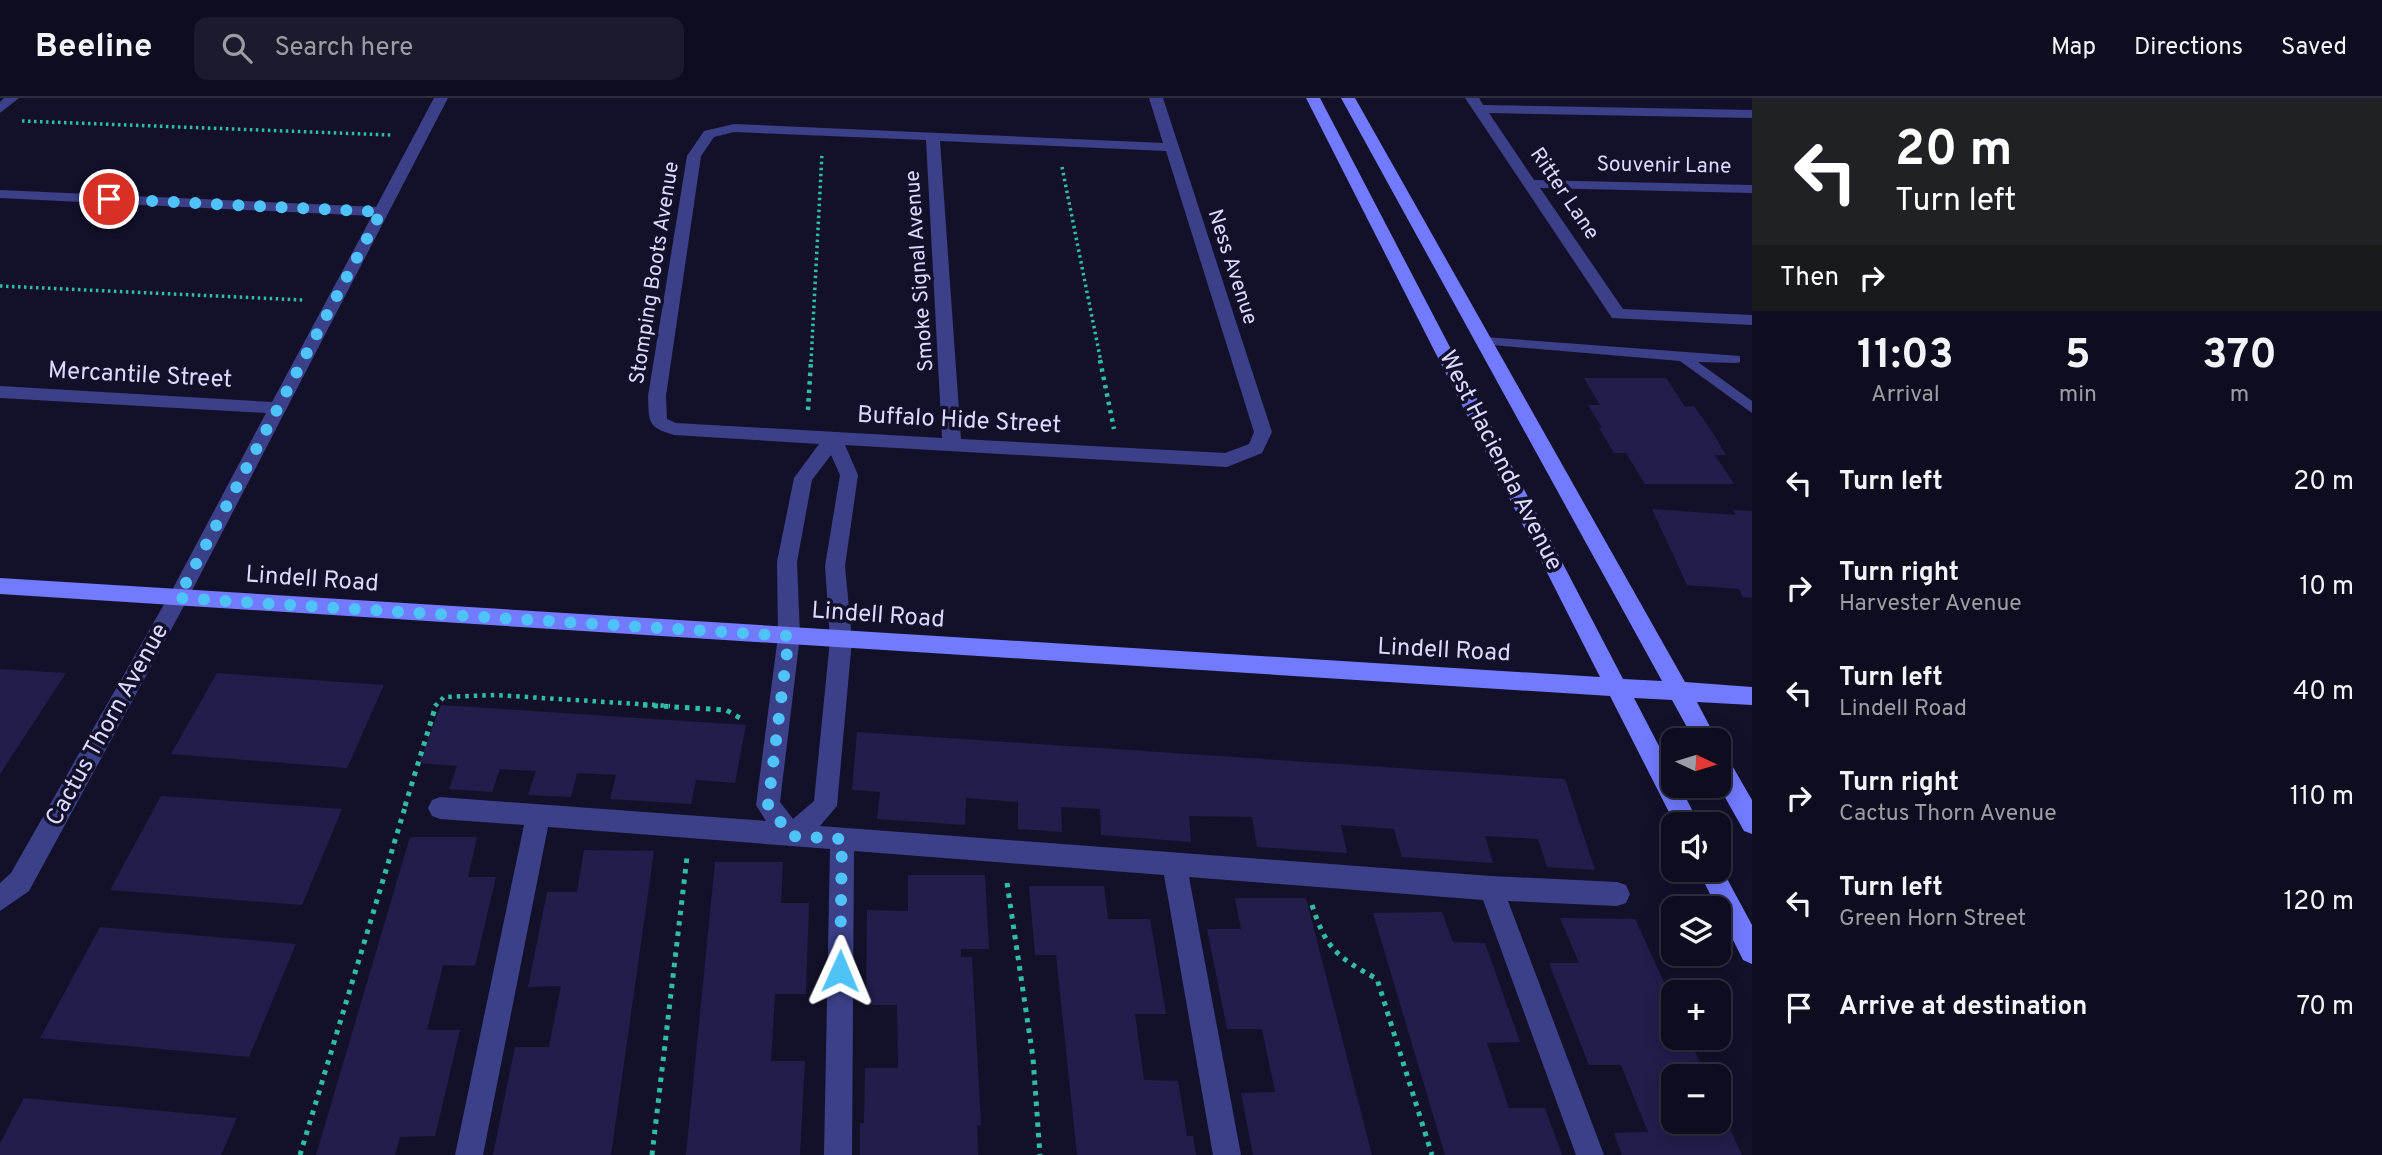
<!DOCTYPE html>
<html lang="en">
<head>
<meta charset="utf-8">
<style>
  body { margin:0; font-family:Overpass,sans-serif; background:#1c1b2d; color:#f1f3f6; height:100vh; display:flex; flex-direction:column; font-size:26px; white-space:nowrap }
  * { box-sizing:border-box; margin:0 }
  p { font-size:23px; color:#9b9ca5 }
  .icon { flex:none; width:38px; height:38px; fill:none; stroke:currentColor; stroke-width:2; stroke-linecap:round; stroke-linejoin:round }
  .map { position:relative; flex:1; overflow:hidden }
  .panel { display:flex; flex-direction:column; background:#0e0d20; width:630px }
  .panel>* { flex:none }
  .guide { background:#202124; color:#fff; overflow:hidden }
  .needle { width:46px; rotate:94deg }
  .controls { position:absolute; left:1661px; top:630px; display:grid; gap:14px }
  .controls a { display:grid; place-items:center; width:70px; height:70px; border-radius:14px; background:#0e0d20; box-shadow:0 4px 18px #0003,0 0 0 2px #2e2d3e; font-size:35px }
  .pin { position:absolute; display:grid; place-items:center; width:60px; height:60px; color:#fff; margin:-30px; border:4px solid #fff; border-radius:50%; box-shadow:0 2px 7px #0007 }
  .me { position:absolute; width:77px; margin:-38px; rotate:1deg; stroke-linejoin:round; filter:drop-shadow(0 0 5px #0008) }
  .turn { display:flex; align-items:center; gap:24px; height:147px; padding:0 28px; font-size:32px }
  .turn .icon { width:91px; height:91px; stroke-width:2.5 }
  .turn b { display:block; font-size:49px; line-height:60px }
  .then { display:flex; align-items:center; height:66px; padding:0 28px; background:#0003; gap:14px; font-size:26px }
  .eta { display:flex; justify-content:space-evenly; align-items:center; height:119px; text-align:center }
  .eta b { font-size:42px; font-weight:700; line-height:49px }
  ul { padding:0; list-style:none }
  li { display:flex; align-items:center; gap:21px; height:105px; padding:0 28px }
  li div { flex:1 }
  li b { display:block; font-size:26px }
  li em { font-style:normal }
  header { display:flex; align-items:center; gap:42px; box-sizing:border-box; height:98px; padding:0 35px; background:#0e0d20; border-bottom:2px solid #2e2d3e }
  header strong { font-size:33px }
  nav { display:flex; gap:38px; margin-inline-start:auto; font-size:24px }
  .search { width:490px; height:63px; background:#1c1b2d; display:flex; align-items:center; gap:18px; box-sizing:border-box; padding:0 24px; border-radius:14px; color:#9b9ca5; font-size:26px }
  main { display:flex; flex:1; min-height:0 }
  .map>svg:first-child { display:block }
</style>
</head>
<body>
<header>
<strong>Beeline</strong>
<div class="search"><svg class="icon" aria-label="search" viewBox="0 0 24 24"><circle cx="10" cy="10" r="6"/><path d="M15 15l6 6"/></svg>Search here</div>
<nav><a>Map</a><a>Directions</a><a>Saved</a></nav>
</header>
<main>
<div class="map">
<svg width="1752" height="1057" viewBox="0 0 1752 1057">
  <rect width="100%" height="100%" fill="#13112a"/>
  <g fill="#221d4b">
    <path d="M1584 280H1666L1685 309 1694 308 1711 332 1726 357H1715L1734 386H1645L1626 355H1614L1599 330H1602L1588 307H1600Z"/>
    <path d="M1652 411 1736 417 1732 412 1752 413V500L1743 499 1739 491 1687 487Z"/>
    <path d="M0 571 66 575 0 676Z"/>
    <path d="M217 575 384 587 347 670 171 656Z"/>
    <path d="M441 607 746 627 735 685 696 682 691 706 610 701 616 677 577 675 571 699 528 697 536 673 500 671 492 694 449 691 457 668 419 665Z"/>
    <path d="M857 634 1565 681 1595 772 1547 769 1538 741 1485 738 1493 765 1402 759 1394 731 1341 727 1347 755 1257 749 1252 719 1189 718 1191 744 1101 737 1100 711 1061 709 1062 734 1018 731V704L966 700 965 727 877 721 880 694 852 692Z"/>
    <path d="M161 698 342 711 302 807 110 792Z"/>
    <path d="M410 739H477L468 779H496L475 868 443 867 427 932H460L435 1038 400 1039 395 1057H316Z"/>
    <path d="M584 752 654 753 611 1057H493L515 949H549L561 888 528 889 547 794H577Z"/>
    <path d="M715 764H783L781 805H809L806 896H775L771 963H805L800 1057H686Z"/>
    <path d="M908 777H985L989 851H961V859H972L981 1028 977 1027 978 1057H860V1025H864L865 970H898L897 907H866L867 812 908 813Z"/>
    <path d="M1029 788H1104L1108 821H1150L1166 916H1135L1144 982 1178 983 1187 1038H1193L1196 1057H1077L1056 857H1035Z"/>
    <path d="M1235 800H1306L1372 1057H1253L1241 995 1275 994 1262 931H1227L1207 831H1241Z"/>
    <path d="M1442 814 1453 844 1485 845 1520 944 1487 945 1509 1010H1545L1562 1057H1445L1373 815Z"/>
    <path d="M1560 820 1635 821 1673 904V940H1689L1706 978H1673V1024H1718V1005L1742 1057H1622L1614 1035 1648 1034 1621 967H1589L1549 865H1579Z"/>
    <path d="M100 829 296 846 249 959 40 940Z"/>
    <path d="M24 1000 237 1020 221 1057H0V1045Z"/>
  </g>
  <g fill="none" stroke-linecap="round" stroke-linejoin="round">
    <g stroke="#31bca8" stroke-width="3.5" stroke-dasharray="2.5 3.5" stroke-linecap="butt">
      <path d="M22 23 391 37"/>
      <path d="M1062 69 1101 264"/>
      <path d="M0 188 303 202"/>
      <path d="M811 264 822 55"/>
    </g>
    <g stroke="#31bca8" stroke-width="4.5" stroke-dasharray="3.5 5" stroke-linecap="butt">
      <path d="M1100 262 1114 331"/>
      <path d="M808 312 811 262"/>
      <path d="M435 608 444 599 495 597 670 608"/>
    </g>
    <g stroke="#31bca8" stroke-width="5" stroke-dasharray="4.5 6" stroke-linecap="butt">
      <path d="M643 607 726 612 740 620"/>
      <path d="M405 708 436 607"/>
      <path d="M1007 785 1033 960 1040 1057"/>
      <path d="M1312 807C1326 851 1337 859 1377 881L1432 1057"/>
      <path d="M300 1057 406 706"/>
      <path d="M652 1057 687 759"/>
    </g>
    <path fill="#3c4088" fill-rule="evenodd" d="M1484 239 1740 258V264L1736 265 1698 264 1752 303V315L1680 263 1480 246 1478 243Z"/>
    <g fill="#3c4088" fill-rule="evenodd">
      <path d="M4 0H19L0 15V4Z"/>
      <path d="M434 0H448L185 506 29 793 0 813V785L11 775 171 494 266 315 0 300V288L272 304 372 118 0 100V92L376 109Z"/>
      <path d="M1149 0H1163L1272 334 1262 355 1227 369 845 347 858 377 845 468 852 542 837 708 820 728 1491 778 1617 784 1626 787 1630 796 1626 805 1617 808 1508 803 1604 1057H1576L1483 802 1189 779 1241 1057H1213L1164 777 854 753 852 1057H824L830 751 548 729 483 1057H455L524 727 440 721 432 718 428 710 432 702 440 699 766 723 756 707 778 538 777 464 794 380 819 346 674 337C647 329 649 324 648 298L687 58 704 33 734 26 1163 45ZM734 34 926 42 942 340 676 325 667 321 666 298 701 58 714 39ZM940 43 1166 53 1254 334 1249 346 1225 355 961 341ZM831 357 840 377 825 468 830 542 814 703 793 721 780 704 800 538 797 464 812 382Z"/>
      <path d="M1465 0H1479L1483 7 1752 12V20L1489 15 1534 82 1752 87V95L1540 90 1623 211 1752 217V227L1612 220Z"/>
    </g>
    <g fill="#727afe" fill-rule="evenodd">
      <path d="M1306 0H1320L1623 581 1662 583 1341 0H1355L1685 584 1752 589V607L1697 604 1717 642H1694L1672 602 1634 600 1673 675V688H1680L1699 726H1675L1610 598 0 496V480L1600 579Z"/>
      <path d="M1718 654 1726 657 1752 702V736L1744 733 1718 687Z"/>
      <path d="M1718 764 1752 827V866L1743 862 1698 772H1718Z"/>
    </g>
  </g>
  <g fill="none" stroke-linecap="round" stroke-linejoin="round">
    <path stroke="#4fc3f7" stroke-width="12" stroke-dasharray="0 21.6" d="M109 101 381 114 178 500 789 538 768 707 791 738 842 741 840 873"/>
  </g>
  <g text-anchor="middle" dominant-baseline="central" stroke-width="7" stroke-linejoin="round" paint-order="stroke">
    <g font-size="21" fill="#dbdaff" stroke="#13112a">
      <text transform="translate(1664 68) rotate(1)">Souvenir Lane</text>
      <text transform="translate(1564 96) rotate(56)">Ritter Lane</text>
      <text transform="translate(1232 169) rotate(72)">Ness Avenue</text>
      <text transform="translate(920 173) rotate(-94)">Smoke Signal Avenue</text>
      <text transform="translate(655 175) rotate(-81)">Stomping Boots Avenue</text>
    </g>
    <g font-size="24" fill="#dbdaff" stroke="#13112a">
      <text transform="translate(140 278) rotate(3)">Mercantile Street</text>
      <text transform="translate(959 323) rotate(3)">Buffalo Hide Street</text>
      <text transform="translate(1500 363) rotate(63)">West Hacienda Avenue</text>
      <text transform="translate(312 482) rotate(4)">Lindell Road</text>
      <text transform="translate(878 518) rotate(4)">Lindell Road</text>
      <text transform="translate(1444 553) rotate(3)">Lindell Road</text>
      <text transform="translate(108 627) rotate(-61)">Cactus Thorn Avenue</text>
    </g>
  </g>
</svg>
<div class="controls">
<a><svg class="needle" viewBox="-14 -14 28 28"><path d="M0-13l5 13h-10z" fill="#e53935"/><path d="M0 13l5-13h-10z" fill="#9b9ca5"/></svg></a>
<a><svg class="icon" aria-label="sound" viewBox="0 0 24 24"><path d="M4 9h4l5-4v14l-5-4H4zM17 9q2 3 0 6"/></svg></a>
<a><svg class="icon" aria-label="layers" viewBox="0 0 24 24"><path d="M12 4l9 5-9 5-9-5zM3 14l9 5 9-5"/></svg></a>
<a>+</a>
<a>−</a>
</div>
<div class="pin" style="left:109px;top:101px;background:#d93025"><svg class="icon" aria-label="arrive" viewBox="0 0 24 24"><path d="M6 21V4h12l-3 4 3 4H6"/></svg></div>
<svg class="me" style="left:840px;top:873px" viewBox="-20 -20 40 40"><path d="M0-17L14 15 0 8-14 15z" fill="#4fc3f7" stroke="#fff" stroke-width="4"/></svg>
</div>
<section class="panel">
<div class="guide">
<div class="turn"><svg class="icon" aria-label="left" viewBox="0 0 24 24"><path d="M17 20v-9H6M10 6l-5 5 5 5"/></svg><div><b>20 m</b>Turn left</div></div>
<div class="then">Then<svg class="icon" aria-label="right" viewBox="0 0 24 24"><path d="M7 20v-9h11M14 6l5 5-5 5"/></svg></div>
</div>
<div class="eta">
<div><b>11:03</b><p>Arrival</p></div>
<div><b>5</b><p>min</p></div>
<div><b>370</b><p>m</p></div>
</div>
<ul>
<li><svg class="icon" aria-label="left" viewBox="0 0 24 24"><path d="M17 20v-9H6M10 6l-5 5 5 5"/></svg><div><b>Turn left</b></div><em>20 m</em></li>
<li><svg class="icon" aria-label="right" viewBox="0 0 24 24"><path d="M7 20v-9h11M14 6l5 5-5 5"/></svg><div><b>Turn right</b><p>Harvester Avenue</p></div><em>10 m</em></li>
<li><svg class="icon" aria-label="left" viewBox="0 0 24 24"><path d="M17 20v-9H6M10 6l-5 5 5 5"/></svg><div><b>Turn left</b><p>Lindell Road</p></div><em>40 m</em></li>
<li><svg class="icon" aria-label="right" viewBox="0 0 24 24"><path d="M7 20v-9h11M14 6l5 5-5 5"/></svg><div><b>Turn right</b><p>Cactus Thorn Avenue</p></div><em>110 m</em></li>
<li><svg class="icon" aria-label="left" viewBox="0 0 24 24"><path d="M17 20v-9H6M10 6l-5 5 5 5"/></svg><div><b>Turn left</b><p>Green Horn Street</p></div><em>120 m</em></li>
<li><svg class="icon" aria-label="arrive" viewBox="0 0 24 24"><path d="M6 21V4h12l-3 4 3 4H6"/></svg><div><b>Arrive at destination</b></div><em>70 m</em></li>
</ul>
</section>
</main>
</body>
</html>
